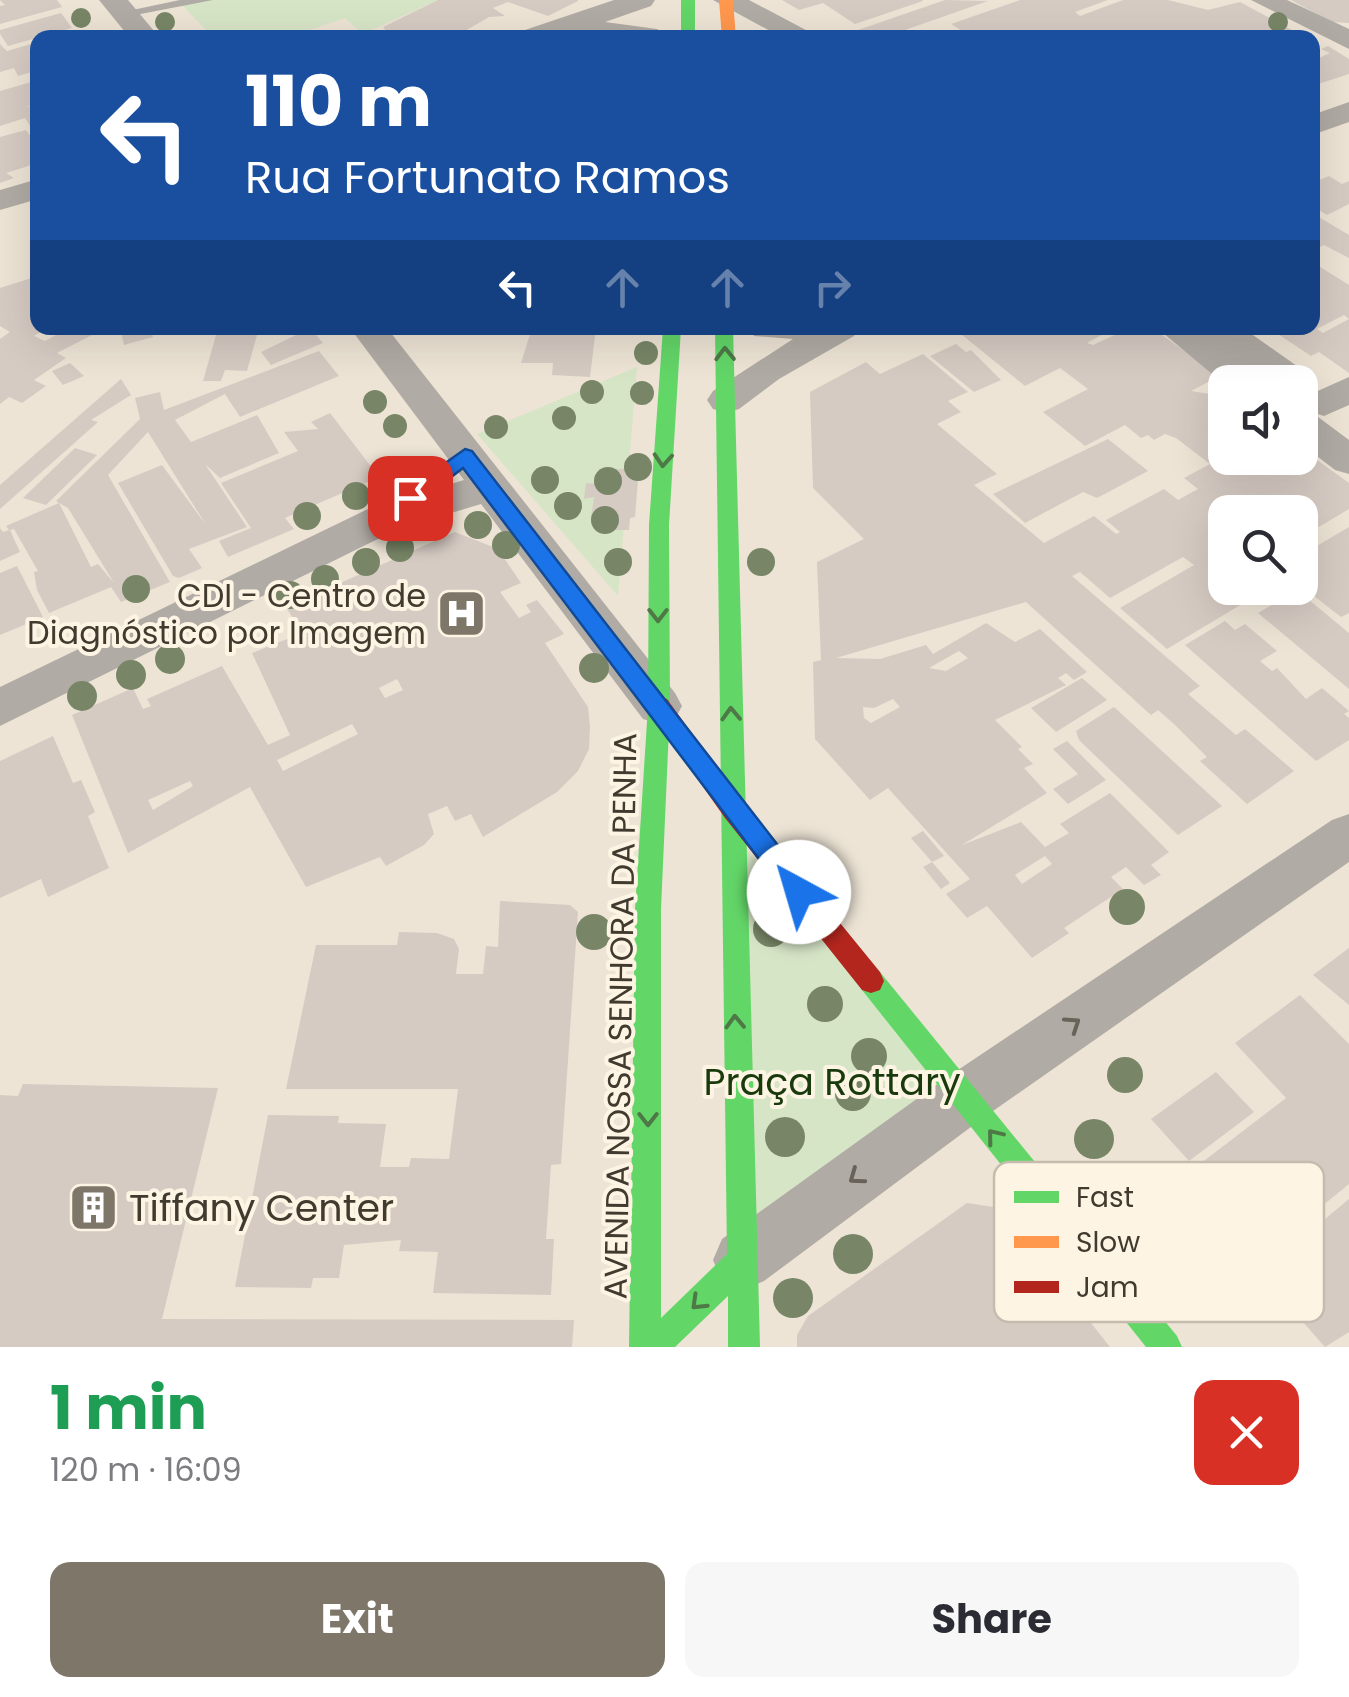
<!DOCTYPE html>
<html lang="en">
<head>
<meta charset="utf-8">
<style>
  body { margin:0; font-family:Poppins,sans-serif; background:#f7f7f7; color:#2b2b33; height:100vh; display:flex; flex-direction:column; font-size:38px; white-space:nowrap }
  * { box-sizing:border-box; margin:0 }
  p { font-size:32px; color:#7c7c81 }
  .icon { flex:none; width:55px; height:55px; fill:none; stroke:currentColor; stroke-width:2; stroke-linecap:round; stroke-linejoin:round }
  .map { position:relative; height:1347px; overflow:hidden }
  .sheet { display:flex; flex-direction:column; background:#fff; flex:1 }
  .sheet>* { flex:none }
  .hud { position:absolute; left:30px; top:30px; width:1290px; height:305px; border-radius:20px; box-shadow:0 10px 40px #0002; background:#1a4fa0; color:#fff; overflow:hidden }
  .tools { position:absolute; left:1208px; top:365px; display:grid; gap:20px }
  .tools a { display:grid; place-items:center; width:110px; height:110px; border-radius:20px; background:#fff; box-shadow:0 10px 40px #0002; font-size:50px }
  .pin { position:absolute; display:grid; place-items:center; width:85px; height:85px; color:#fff; margin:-42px; border-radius:20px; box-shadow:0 5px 15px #0006 }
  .me { position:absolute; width:110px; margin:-55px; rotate:321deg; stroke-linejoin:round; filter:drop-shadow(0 0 8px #0008) }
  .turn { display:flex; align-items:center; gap:35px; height:210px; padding:0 50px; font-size:45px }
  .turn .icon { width:130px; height:130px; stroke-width:2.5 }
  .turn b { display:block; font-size:70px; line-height:85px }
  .lanes { display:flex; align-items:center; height:95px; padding:0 50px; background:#0003; justify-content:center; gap:50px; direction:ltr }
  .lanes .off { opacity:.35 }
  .round { display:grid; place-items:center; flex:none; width:105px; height:105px; border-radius:20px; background:#f7f7f7 }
  .headline { display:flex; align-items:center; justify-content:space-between; height:170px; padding:0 50px }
  h1 { font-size:60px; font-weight:700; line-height:75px; color:#1e9e55 }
  .action { display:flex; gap:20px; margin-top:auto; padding:20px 50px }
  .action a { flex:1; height:115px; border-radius:20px; background:#7d7669; color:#fff; font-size:40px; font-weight:700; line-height:115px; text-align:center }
  .action a+a { background:#f7f7f7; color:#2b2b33 }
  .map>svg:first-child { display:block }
</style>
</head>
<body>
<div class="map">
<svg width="1349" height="1347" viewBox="0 0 1349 1347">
  <rect width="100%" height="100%" fill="#ede4d5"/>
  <g fill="#d7e5c7">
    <path d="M177 0H438L363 34 345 18 286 38 213 37Z"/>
    <path d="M637 367 618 596 477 434Z"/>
    <path d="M744 847 953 1095 752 1239Z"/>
  </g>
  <g fill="#d6cbc3" fill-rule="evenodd">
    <path d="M0 0H57L62 7 0 24V6L5 5Z"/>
    <path d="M438 0H578V1L548 16 508 2 493 8 505 16 489 17 458 35 461 38H356L375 31 380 35 388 33 383 27Z"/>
    <path d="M782 0H922L923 1 855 24 823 3 799 10Z"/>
    <path d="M945 0 988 1 882 38H868L858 30Z"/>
    <path d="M1020 0H1108L1075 12 1080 16 1123 0H1168L1208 10 1240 2 1292 30 1273 38H973L951 24Z"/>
    <path d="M1291 0H1349V23L1331 22Z"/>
    <path d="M61 13 72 28 8 46 0 34V30Z"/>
    <path d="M38 42V70L18 76 14 68 0 72V44L7 51Z"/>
    <path d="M1328 46 1349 59V74L1312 86V61L1330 53 1321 49Z"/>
    <path d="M38 80V103L26 107 38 106V163L6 173 14 178 0 183V137L26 130 32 138 37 137 25 118 0 126V91Z"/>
    <path d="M1329 176 1342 184 1349 181V204L1327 215 1312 206V183Z"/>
    <path d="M1312 213 1349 235V258L1324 245 1312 251Z"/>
    <path d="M1312 262 1349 285V319L1344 315 1317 329 1323 333 1349 319V373L1319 352 1311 356 1275 332 1312 328Z"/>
    <path d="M38 276V312L33 313 38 328H47L34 336 45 341 69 328H83L92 335 57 353 66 358 34 380 46 386 22 403 9 397 0 404V339L10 332 0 326V288Z"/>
    <path d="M120 328H150L153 337 124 345Z"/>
    <path d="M218 328H259L247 371 225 370 221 381H203Z"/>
    <path d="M310 328 323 343 271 365 261 352 296 335 294 331Z"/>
    <path d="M532 328H596L590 377 552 375 553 363H521Z"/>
    <path d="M961 328H1114L1087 343 1093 345 1130 328H1152L1220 376 1191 391 1210 394 1225 385V458H1256L1235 469 1241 474 1271 458H1300L1303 450 1349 483V509L1312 531 1306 526 1300 530V512H1225L1224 590 1242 604 1167 649 1120 608 1194 565 1183 557 1110 598 1080 572 1072 576 1200 686 1188 694 1236 735 1245 729 1294 771 1247 804 1200 761 1207 757 1174 724 1158 710 1151 715 1026 602 836 658 880 659 926 645 933 654 986 623 1015 642 1040 629 1087 672 1074 680 1066 673 1058 678 1066 685 995 720 1022 747 1018 749 1033 764 1024 768 1047 793 962 845 1021 822 1045 847 1069 833 1060 824 1110 793 1169 852 1151 865 1161 875 1144 885 1126 867 1111 877 1123 889 1064 928 1069 933 1032 958 987 906 967 918 946 894 970 879 888 788 870 800 815 739 813 662 821 660 817 562 864 539 813 488 810 392 866 362 880 374 923 354 968 392 948 401 961 412 937 424 997 474 974 485 1044 543 1094 516 1116 534 1120 532 1106 520 1164 489 1178 500 1198 489 1184 478 1210 464 1176 438 1165 434 1154 440 1148 435 1141 438 1125 425 1085 446 1043 412 1088 389 1060 368 1025 386 956 330ZM959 651 968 658 946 671 929 668ZM893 699 900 707 871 723 864 718 863 707 874 708ZM1045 856 1052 864 1022 884 1015 875Z"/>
    <path d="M956 344 966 352 971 350 1001 380 974 392 930 356Z"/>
    <path d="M319 351 339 376 240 417 225 394 175 420 191 442 257 415 279 453 220 478 205 464 247 527 189 549 202 568 179 578 173 576 118 483 162 465 206 525 148 432 108 475 170 582 121 602 111 587 49 613 37 590 34 572 38 571 14 529 10 530 20 552 0 561V528L3 532 9 530 6 526 59 503 91 567 98 564 114 583 68 508 59 503 56 501 140 419 135 398 160 392 164 410Z"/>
    <path d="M70 363 84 376 63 385 52 371Z"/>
    <path d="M121 379 131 395 91 420 98 422 0 509V485Z"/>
    <path d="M330 413 379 477 285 518 294 529 228 557 219 541 251 528 221 483 298 451 284 432 318 429 311 422Z"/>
    <path d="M1108 439 1148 471 1097 498 1083 492 1025 523 993 494Z"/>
    <path d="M75 448 97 455 46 505 23 498Z"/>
    <path d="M639 468 635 517 630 518 629 530H597L598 523 591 518 594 497 584 499 586 483 597 484 599 470Z"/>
    <path d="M1349 527V613L1341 617 1300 585V545L1307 541 1315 547Z"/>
    <path d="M455 532 498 549 521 583 500 592 519 618 531 612 526 605 537 600 564 634 545 643 588 707 590 727 589 749 578 771 557 792 483 837 471 814 455 821 447 806 428 814 434 834 424 845 386 866 380 857 306 887 250 787 128 853 72 715 133 688 143 709 151 706 147 699 222 666 268 745 290 735 252 653 302 633 286 607ZM397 679 403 690 385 698 379 688ZM352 724 358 734 283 771 277 760ZM190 781 193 786 153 810 148 800Z"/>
    <path d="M17 566 43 617 0 635V573Z"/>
    <path d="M1297 590 1349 633V689L1258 613Z"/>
    <path d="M1225 621 1235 630 1245 624 1277 651 1260 661 1272 671 1277 668 1306 699 1322 688 1349 711 1344 714 1349 718V740L1316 761 1185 645Z"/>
    <path d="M1082 678 1107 700 1056 732 1031 708Z"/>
    <path d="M1114 707 1222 806 1178 835 1079 740 1076 731Z"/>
    <path d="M53 736 73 783 81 780 95 812 88 816 109 868 48 897 41 879 0 898V761Z"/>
    <path d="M1067 741 1106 780 1068 804 1053 789 1078 774 1053 749Z"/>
    <path d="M923 831 944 856 932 862 911 838Z"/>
    <path d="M932 862 950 883 941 889 923 867Z"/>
    <path d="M500 901 570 905 578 912 561 1164 551 1165 546 1239H554L551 1295 433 1293 438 1252 399 1251 401 1240 344 1245 339 1278H313L311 1288 235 1287 268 1115 339 1116 338 1123 386 1124 380 1167H409L411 1158 449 1159 458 1089H286L316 945H397L399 932 437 933 454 939 459 949 456 974H483L486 946 498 947Z"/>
    <path d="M1349 948V1005L1313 975Z"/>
    <path d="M1300 995 1349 1044V1184L1256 1260 1183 1177 1286 1098 1235 1043Z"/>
    <path d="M1216 1072 1254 1112 1189 1161 1151 1119Z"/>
    <path d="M23 1084 218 1088 162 1319 574 1320 572 1347H0V1095L18 1096Z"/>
    <path d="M1349 1199V1332L1325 1347 1260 1273Z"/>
    <path d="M967 1203 1000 1208 1110 1347H797V1335L808 1316Z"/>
  </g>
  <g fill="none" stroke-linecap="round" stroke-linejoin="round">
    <path fill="#b1aba5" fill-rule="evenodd" d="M180 0H213L125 17 118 13Z"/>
    <g fill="#b1aba5" fill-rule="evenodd">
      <path d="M99 0H128L160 38H130Z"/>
      <path d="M614 0H655L651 6 605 22 657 29 671 38H597L573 32 558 38H515L519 32Z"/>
      <path d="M713 0H749L821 38H783Z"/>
      <path d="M1251 0H1287L1349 29V49Z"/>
      <path d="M1349 102V122L1312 135V115Z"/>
      <path d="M38 179V199L0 210V190Z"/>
      <path d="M350 328H387L675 693 682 706 675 719 659 724 643 719 481 504 398 529 0 726V687L368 509 464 480Z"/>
      <path d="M749 328H859L854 336 779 379 739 409 726 413 713 409 707 400 713 391 793 339 754 336Z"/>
      <path d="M1157 328 1203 331 1201 328H1243L1307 373 1313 382 1300 393V382H1270L1253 370 1256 375 1251 382 1224 384Z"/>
      <path d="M1349 377V405L1324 416 1311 412 1305 403 1311 394Z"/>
      <path d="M1300 410 1314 414 1349 440V474L1335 470 1300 443Z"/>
      <path d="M1349 814V862L983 1118 764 1281 743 1290 722 1281 713 1260 722 1239 943 1080 1332 820Z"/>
    </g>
    <g fill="#63d668" fill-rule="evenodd">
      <rect x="681" y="0" width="14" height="38"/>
      <path d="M663 328H681L669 525 670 706 661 909V1318L727 1254 715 328H733L760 1347H728V1296L675 1347H629L635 909 648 706 649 525Z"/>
      <path d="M871 969 880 972 1177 1336 1182 1347H1146L862 990 858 981 862 972Z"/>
    </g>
    <path fill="#ff974d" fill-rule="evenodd" d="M719 0H733L736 38H722Z"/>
    <path fill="#b3261e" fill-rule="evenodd" d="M659 697 667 699 743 804 880 972 884 981 880 990 871 993 862 990 725 818 651 713 648 706 651 699Z"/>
  </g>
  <g fill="#788667">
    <circle cx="81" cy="18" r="10"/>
    <circle cx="165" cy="22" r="10"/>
    <circle cx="1278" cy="22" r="10"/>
    <circle cx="646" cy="353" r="12"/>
    <circle cx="592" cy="392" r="12"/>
    <circle cx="642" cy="393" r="12"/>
    <circle cx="375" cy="402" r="12"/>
    <circle cx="564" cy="418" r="12"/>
    <circle cx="395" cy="426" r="12"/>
    <circle cx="496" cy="427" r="12"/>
    <circle cx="638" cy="467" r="14"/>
    <circle cx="390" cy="478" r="14"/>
    <circle cx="545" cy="480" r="14"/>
    <circle cx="608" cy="481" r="14"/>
    <circle cx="356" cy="496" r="14"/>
    <circle cx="568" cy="506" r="14"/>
    <circle cx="307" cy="516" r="14"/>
    <circle cx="605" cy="520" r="14"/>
    <circle cx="478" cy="525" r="14"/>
    <circle cx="506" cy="545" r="14"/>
    <circle cx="400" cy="548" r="14"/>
    <circle cx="366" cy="562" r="14"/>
    <circle cx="618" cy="562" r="14"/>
    <circle cx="761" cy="562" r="14"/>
    <circle cx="325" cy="579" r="14"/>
    <circle cx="136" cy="589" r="14"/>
    <circle cx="290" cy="595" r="14"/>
    <circle cx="170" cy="659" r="15"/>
    <circle cx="594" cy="668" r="15"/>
    <circle cx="131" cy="675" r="15"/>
    <circle cx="82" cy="696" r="15"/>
    <circle cx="1127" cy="907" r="18"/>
    <circle cx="771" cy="929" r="18"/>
    <circle cx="594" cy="932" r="18"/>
    <circle cx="825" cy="1004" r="18"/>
    <circle cx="869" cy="1056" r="18"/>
    <circle cx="1125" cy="1075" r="18"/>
    <circle cx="853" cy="1093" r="18"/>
    <circle cx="785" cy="1137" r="20"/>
    <circle cx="1094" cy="1139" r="20"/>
    <circle cx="853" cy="1254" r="20"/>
    <circle cx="793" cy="1298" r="20"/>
  </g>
  <defs><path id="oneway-chevron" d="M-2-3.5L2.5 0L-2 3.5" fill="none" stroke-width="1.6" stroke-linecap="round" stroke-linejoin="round" transform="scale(2.5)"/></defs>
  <g stroke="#4e7846">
    <use href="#oneway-chevron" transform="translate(725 354) rotate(-91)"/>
    <use href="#oneway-chevron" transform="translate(663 460) rotate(94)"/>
    <use href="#oneway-chevron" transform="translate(658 615) rotate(90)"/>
    <use href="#oneway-chevron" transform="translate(731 714) rotate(-92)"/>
    <use href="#oneway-chevron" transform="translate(735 1022) rotate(-92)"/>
    <use href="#oneway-chevron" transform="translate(648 1119) rotate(90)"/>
    <use href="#oneway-chevron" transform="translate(994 1136) rotate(-129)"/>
    <use href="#oneway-chevron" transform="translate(698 1303) rotate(136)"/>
  </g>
  <g stroke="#686258">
    <use href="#oneway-chevron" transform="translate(1073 1024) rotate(-34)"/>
    <use href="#oneway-chevron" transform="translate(856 1177) rotate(144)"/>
  </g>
  <path fill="#1a73e8" stroke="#114b97" stroke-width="2.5" d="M465 449 472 451 808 884 812 892 808 900H790L463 468 417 503H403V493Z"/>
  <defs>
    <symbol id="hospital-square" viewBox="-11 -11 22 22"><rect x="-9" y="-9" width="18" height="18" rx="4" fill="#7d7669" stroke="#fef4e4"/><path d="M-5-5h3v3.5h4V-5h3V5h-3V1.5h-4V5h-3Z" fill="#fff"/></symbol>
    <symbol id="building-square" viewBox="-11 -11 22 22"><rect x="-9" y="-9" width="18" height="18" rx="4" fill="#7d7669" stroke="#fef4e4"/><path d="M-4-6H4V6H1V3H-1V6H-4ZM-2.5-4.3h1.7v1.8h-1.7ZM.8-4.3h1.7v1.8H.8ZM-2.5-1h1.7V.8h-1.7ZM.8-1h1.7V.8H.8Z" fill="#fff"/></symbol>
  </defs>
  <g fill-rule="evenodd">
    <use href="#hospital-square" x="434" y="586" width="55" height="55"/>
    <use href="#building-square" x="66" y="1180" width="55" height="55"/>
  </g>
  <g text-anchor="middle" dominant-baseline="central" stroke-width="8" stroke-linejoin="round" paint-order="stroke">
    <g font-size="32" fill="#403a2f" stroke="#fef4e4" text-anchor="end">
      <text x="426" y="595">CDI - Centro de<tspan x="426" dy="37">Diagnóstico por Imagem</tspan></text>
    </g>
    <g font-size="32" fill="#403a2f" stroke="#fef4e4">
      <text transform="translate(620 1016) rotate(-89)">AVENIDA NOSSA SENHORA DA PENHA</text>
    </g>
    <g font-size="38" fill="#193a0d" stroke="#fef4e4">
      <text x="832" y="1081">Praça Rottary</text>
    </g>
    <g font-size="38" fill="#403a2f" stroke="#fef4e4" text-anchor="start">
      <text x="129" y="1207">Tiffany Center</text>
    </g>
  </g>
  <rect x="994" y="1162" width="330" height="160" rx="15" fill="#fef4e4" stroke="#c5bcae" stroke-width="2.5"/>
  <rect x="1014" y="1191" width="45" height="12" fill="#63d668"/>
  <rect x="1014" y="1236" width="45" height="12" fill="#ff974d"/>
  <rect x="1014" y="1281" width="45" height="12" fill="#b3261e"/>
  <g font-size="28" fill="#403a2f">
    <text x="1076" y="1207">Fast</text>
    <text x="1076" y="1252">Slow</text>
    <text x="1076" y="1297">Jam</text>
  </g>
</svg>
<div class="tools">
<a><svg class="icon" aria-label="sound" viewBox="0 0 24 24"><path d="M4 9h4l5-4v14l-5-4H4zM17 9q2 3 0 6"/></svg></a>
<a><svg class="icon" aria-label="search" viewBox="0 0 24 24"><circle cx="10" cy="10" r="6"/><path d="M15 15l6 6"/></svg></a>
</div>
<div class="pin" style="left:410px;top:498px;background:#d93025"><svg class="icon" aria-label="arrive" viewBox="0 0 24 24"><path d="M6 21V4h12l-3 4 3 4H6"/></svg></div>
<svg class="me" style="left:799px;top:892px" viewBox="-20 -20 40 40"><circle r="19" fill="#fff"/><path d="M0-13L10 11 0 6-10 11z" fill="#1a73e8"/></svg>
<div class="hud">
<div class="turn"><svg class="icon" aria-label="left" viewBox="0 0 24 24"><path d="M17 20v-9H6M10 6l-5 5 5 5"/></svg><div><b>110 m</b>Rua Fortunato Ramos</div></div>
<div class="lanes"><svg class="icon" aria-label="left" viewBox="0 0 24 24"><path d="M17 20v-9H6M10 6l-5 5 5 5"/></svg><svg class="icon off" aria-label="ahead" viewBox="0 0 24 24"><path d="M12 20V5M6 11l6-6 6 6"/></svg><svg class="icon off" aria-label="ahead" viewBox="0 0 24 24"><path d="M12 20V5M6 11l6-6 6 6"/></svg><svg class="icon off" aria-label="right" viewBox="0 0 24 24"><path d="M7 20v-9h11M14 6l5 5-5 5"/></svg></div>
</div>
</div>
<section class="sheet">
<div class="headline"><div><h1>1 min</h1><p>120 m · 16:09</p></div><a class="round" style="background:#d93025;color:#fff"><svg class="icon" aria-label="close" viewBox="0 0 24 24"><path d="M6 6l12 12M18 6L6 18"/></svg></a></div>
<div class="action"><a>Exit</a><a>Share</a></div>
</section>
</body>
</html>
